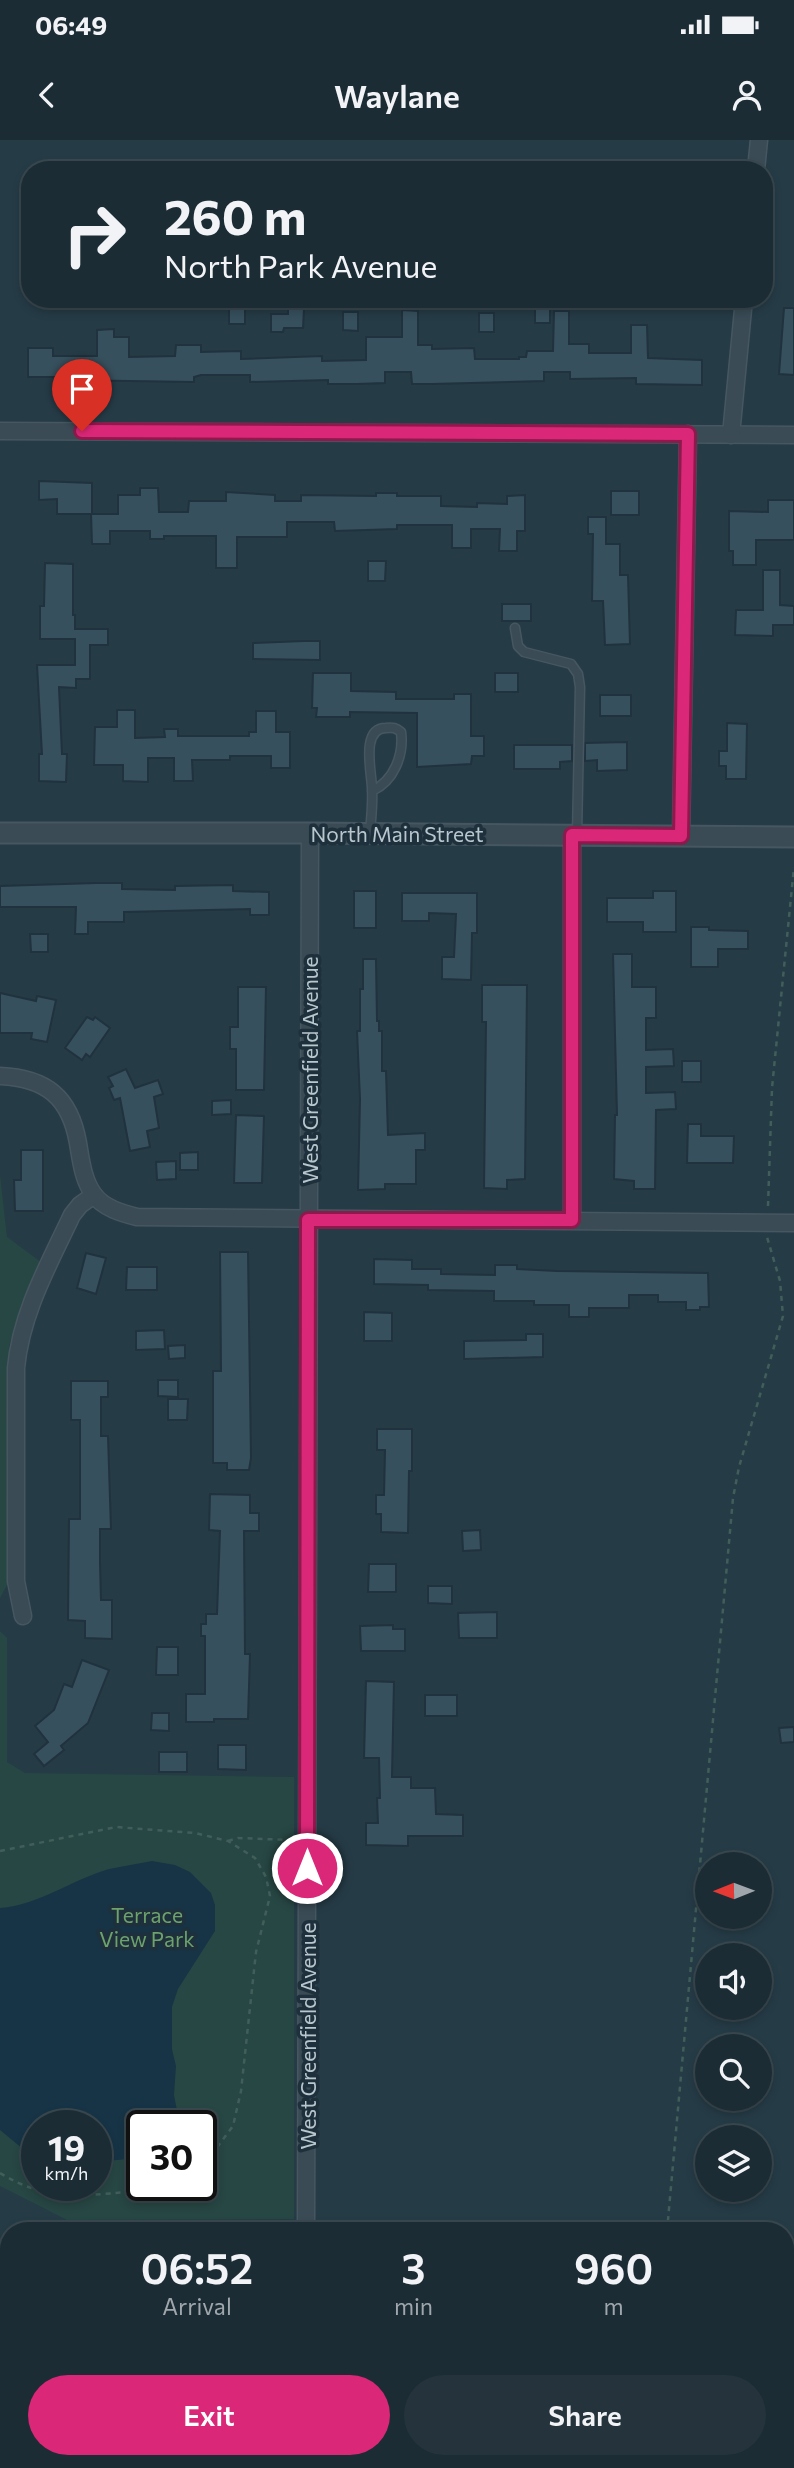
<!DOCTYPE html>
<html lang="en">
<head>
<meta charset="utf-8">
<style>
  body { margin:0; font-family:Commissioner,sans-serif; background:#25343c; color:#f1f3f6; height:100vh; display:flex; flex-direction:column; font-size:26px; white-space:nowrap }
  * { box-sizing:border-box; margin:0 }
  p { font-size:23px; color:#a0a7ac }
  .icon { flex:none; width:38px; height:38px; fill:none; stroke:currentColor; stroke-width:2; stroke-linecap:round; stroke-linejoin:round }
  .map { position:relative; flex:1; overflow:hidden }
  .drawer { position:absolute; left:0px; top:2082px; width:794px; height:247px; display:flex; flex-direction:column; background:#1c2c34; border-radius:28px 28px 0 0; box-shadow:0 4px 10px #0003,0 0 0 2px #3a484f }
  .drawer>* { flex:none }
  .top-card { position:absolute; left:21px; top:21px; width:752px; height:147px; border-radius:28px; box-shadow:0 4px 10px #0003,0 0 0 2px #3a484f; background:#1c2c34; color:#f1f3f6; overflow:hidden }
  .needle { width:46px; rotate:269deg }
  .buttons { position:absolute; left:695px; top:1712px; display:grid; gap:14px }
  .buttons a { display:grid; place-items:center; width:77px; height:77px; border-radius:50%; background:#1c2c34; box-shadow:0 4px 10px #0003,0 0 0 2px #3a484f; font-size:35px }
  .speed { position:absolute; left:21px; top:1970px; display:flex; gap:14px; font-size:35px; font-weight:700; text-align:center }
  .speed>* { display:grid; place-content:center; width:91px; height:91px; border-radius:50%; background:#1c2c34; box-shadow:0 4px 10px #0003,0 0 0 2px #3a484f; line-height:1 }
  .speed small { font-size:18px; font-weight:400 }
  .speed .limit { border:4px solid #111; border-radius:10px; background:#fff; color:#111 }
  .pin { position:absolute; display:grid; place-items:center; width:60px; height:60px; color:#fff; margin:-72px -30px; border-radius:50% 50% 50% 0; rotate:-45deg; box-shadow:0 0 7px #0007 }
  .pin .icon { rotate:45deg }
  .me { position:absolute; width:77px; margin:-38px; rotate:0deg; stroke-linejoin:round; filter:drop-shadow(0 0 5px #0008) }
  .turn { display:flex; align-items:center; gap:24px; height:147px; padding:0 28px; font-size:32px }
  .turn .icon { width:91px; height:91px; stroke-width:2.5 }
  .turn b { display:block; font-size:49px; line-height:60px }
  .eta { display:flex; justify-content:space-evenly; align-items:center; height:119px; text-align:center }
  .eta b { font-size:42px; font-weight:600; line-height:49px }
  .primary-button { display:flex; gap:14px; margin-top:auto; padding:14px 28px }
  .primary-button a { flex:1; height:80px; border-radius:42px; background:#db2777; color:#fff; font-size:28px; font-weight:600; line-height:80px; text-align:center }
  .primary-button a+a { background:#25343c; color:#f1f3f6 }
  .status { display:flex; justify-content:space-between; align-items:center; height:49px; padding:0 35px; background:#1c2c34; direction:ltr }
  .status svg { height:19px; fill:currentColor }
  header { display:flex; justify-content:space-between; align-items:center; height:91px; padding:0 28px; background:#1c2c34; font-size:32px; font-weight:600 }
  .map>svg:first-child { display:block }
</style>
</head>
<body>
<div class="status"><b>06:49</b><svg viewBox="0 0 49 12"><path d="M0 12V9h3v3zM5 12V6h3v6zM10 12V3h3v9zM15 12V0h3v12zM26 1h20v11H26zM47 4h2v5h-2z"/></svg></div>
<header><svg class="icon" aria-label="back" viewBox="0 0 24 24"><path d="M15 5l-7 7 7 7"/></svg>Waylane<svg class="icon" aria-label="person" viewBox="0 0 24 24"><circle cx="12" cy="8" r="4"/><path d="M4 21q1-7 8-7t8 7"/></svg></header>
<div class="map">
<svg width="794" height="2328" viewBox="0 0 794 2328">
  <rect width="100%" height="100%" fill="#253b46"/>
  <g fill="#274744" fill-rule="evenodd">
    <path d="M0 1035 7 1097 41 1122 22 1165 9 1206 7 1445 0 1458Z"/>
    <path d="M0 1491 7 1498V1622L25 1633 294 1637V2079L67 2080 0 2046ZM37 1986H96V2046H37ZM142 1986H201V2046H142Z"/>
  </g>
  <path fill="#163446" d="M152 1721 175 1725 190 1732 211 1753 215 1765V1791L178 1849 172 1867V1909L176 1926 174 1955 180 1986H142V2012L128 2019 96 2022V1986H37V2016L29 2014 0 1990V1768C39 1765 71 1740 109 1729 123 1726 138 1724 152 1721Z"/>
  <g fill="#37505d" stroke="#20323d" stroke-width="2">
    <rect x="535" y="164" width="15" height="19"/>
    <path d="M229 165 245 166V184H229Z"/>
    <path d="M784 168H794V235L779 234Z"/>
    <path d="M288 169H304L303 188H284L283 192H271V174H288Z"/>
    <path d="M402 170 418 171V205H432V209L474 208 475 219H519V217H526L527 211H553L554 171H569V204H589V213H631V185H647L648 218 702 220V245L636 244V238L570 239V232H544V241L432 244H412L411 232H385V243L357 244H328V240L250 242V235H201L194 237V242L64 240V237H28V208H53V216H97V190L114 189V197H129V217L175 216 176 205H201V212L241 211V219L322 216V221L366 220V197H402Z"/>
    <path d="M343 172H358V191L343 190Z"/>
    <rect x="479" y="173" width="15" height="19"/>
    <path d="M39 341 92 343V374H57V359L39 360Z"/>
    <path d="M140 348H158L159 372H188L189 361H226V352L275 355V361H301V355L376 356V353H397V356H441V366L477 367V363L507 364V356L525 355V391H517V411H499L500 389H471V408H452V385H397V389L335 391 334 382H287V397H237V428H216V396H164V399H150V391H110V404H92L91 374H118V355H140Z"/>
    <rect x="611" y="351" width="28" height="24"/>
    <path d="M768 360H794V400H756V425H733V411H729V371L768 372Z"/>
    <path d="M588 377H606V404H620V435H628L630 504 605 505 603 461H592L593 394H588Z"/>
    <path d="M368 421H386L385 441H368Z"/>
    <path d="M45 423 73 424V475H75V489H108V505H90V539H76V548L59 547 62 614H67L66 642 39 641V614H42L37 525H75V499H40V466H44Z"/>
    <path d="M763 430H780V465L794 466V485H773V496L735 495 736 470H763Z"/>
    <rect x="502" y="464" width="29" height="17"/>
    <path d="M304 501H320V520L253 519V503Z"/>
    <path d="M313 533H351V551L396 552V559H454V554H471V596H484V616H472L471 624 417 627V573L350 572V577H316L317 568H312Z"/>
    <rect x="495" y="533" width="23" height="19"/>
    <rect x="600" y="555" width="31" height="21"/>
    <path d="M117 570H135V598L165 597 164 589H178V596H249V592H256V571H276V592H290V628H271V616H230V620H192L193 641H174V618H148V642L123 641V625H94L95 587H117Z"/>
    <path d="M727 583 747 584 746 639H726V626H719V611H727Z"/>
    <path d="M627 602V630L597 631V620L585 621V603Z"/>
    <path d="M514 605H572V621L560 622V629H514Z"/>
    <path d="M96 743H122V749L175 750V746L233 745V751L269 752V775H250V769L124 772V782H88V794H75L76 767H0V746Z"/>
    <rect x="354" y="751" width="22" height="37"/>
    <path d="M653 751H676V792H643V782H607V758H653Z"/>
    <path d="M402 753H477V793H472L471 840 442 839V817H454L456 774 429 773V781H402Z"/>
    <path d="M691 787H709V790L748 791V809H718V827H691Z"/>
    <path d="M30 794H48V812H31Z"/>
    <path d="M613 814H632V847H656V878H646V910L673 909 674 926 646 927V953L675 952 676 969 656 970 655 1049H634V1041L614 1039 615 975H617Z"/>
    <path d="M363 819H376L377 881H379V891H382V931H386L388 995 425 993V1010H416V1044H385V1049L358 1050 360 959 357 891H360V849H363Z"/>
    <path d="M482 845H527L525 1039 507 1040V1049L484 1048 486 882H482Z"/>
    <path d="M238 847H266L264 950H236V909H230V887H238Z"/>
    <path d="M0 853 36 861 37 856 56 860 47 902 31 899 32 893H0Z"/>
    <path d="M87 877 93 880 95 877 110 888 90 917 86 914 82 920 65 908Z"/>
    <rect x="682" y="921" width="19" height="21"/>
    <path d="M126 929 135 948 158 940 163 954 154 957 159 988 147 991 150 1007 130 1011 120 958 114 960 109 948 113 946 108 937Z"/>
    <path d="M231 960V974L212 975V961Z"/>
    <path d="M236 975 264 976 262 1043H234Z"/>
    <path d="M688 984H701V996H734L733 1023H687Z"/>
    <path d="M21 1010H43V1071H15L14 1040H21Z"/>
    <path d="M198 1012V1030H180V1013Z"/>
    <path d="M176 1021V1039L157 1040 156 1022Z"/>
    <path d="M220 1112H248L251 1318 249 1330H227V1323H213V1231H221Z"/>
    <path d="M86 1113 106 1118 96 1154 77 1148Z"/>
    <path d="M374 1119 412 1120V1129H441V1134L495 1135V1125H517V1129L557 1131 708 1133 709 1167H700V1170H686V1162H658V1155H629V1168H589V1177H569V1165H534V1161H494V1151L428 1150V1145L374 1144Z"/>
    <path d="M127 1127H157V1150H126Z"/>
    <path d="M364 1172 392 1173V1201H364Z"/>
    <path d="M164 1190 165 1209 136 1210V1191Z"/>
    <path d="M526 1194H543V1217L464 1219V1201L526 1200Z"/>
    <path d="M185 1205V1218L169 1219 168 1206Z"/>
    <path d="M158 1240H178V1257L158 1256Z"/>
    <path d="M71 1241H108V1257H101V1296H108L111 1389H100V1422L101 1460H112V1499L85 1498V1481L68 1480 69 1379H80V1280H71Z"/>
    <path d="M168 1259H188L187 1280H168Z"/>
    <path d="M377 1289H412V1331H409L408 1393 381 1392V1374H376V1355H384L385 1310H377Z"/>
    <path d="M210 1354 250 1355V1373H259V1391H244L245 1514H250L248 1579H214V1582H186V1554H205V1496H201V1484H206V1474H217L220 1391 209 1390Z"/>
    <path d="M480 1390 481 1410 463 1411 462 1391Z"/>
    <path d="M369 1424H396V1452H368Z"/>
    <path d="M428 1446H452V1464L428 1463Z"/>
    <path d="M497 1472V1498H459L458 1473Z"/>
    <path d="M393 1485V1489H405V1511H361L360 1486Z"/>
    <path d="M157 1507H178V1535H156Z"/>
    <path d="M82 1520 109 1530 88 1583 61 1606 64 1610 44 1626 34 1614 48 1602 35 1586 54 1570 64 1544 72 1547Z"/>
    <path d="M366 1541 394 1542 392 1637H411V1648H435L436 1674 463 1675V1696H408V1706L366 1705V1683H378L377 1658H380L379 1618H364Z"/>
    <rect x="425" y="1555" width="32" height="21"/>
    <path d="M152 1573H169V1591L151 1590Z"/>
    <path d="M794 1587V1602L781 1603 779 1588Z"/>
    <path d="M218 1605H246V1630L218 1629Z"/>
    <rect x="159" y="1612" width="28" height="20"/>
  </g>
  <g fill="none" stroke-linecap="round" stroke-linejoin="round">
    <defs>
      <g id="service">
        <path d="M515 488 518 506 524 512 571 524 578 534 580 547 577 695"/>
        <path d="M370 693C371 679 373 664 372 649 372 633 360 588 386 588 393 587 396 588 401 592 404 615 394 641 372 651"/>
      </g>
      <g id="minor">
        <path d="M756 30 759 0"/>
        <path d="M0 291 794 295"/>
        <path d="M731 295 744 159"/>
        <path d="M681 696 688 294"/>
        <path d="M0 936C46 938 70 957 78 1003 81 1021 83 1040 94 1055 104 1068 121 1073 137 1077L794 1083"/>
        <path d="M572 1080V695"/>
        <path d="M23 1476 16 1441V1228C21 1173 49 1124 72 1075L80 1065 94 1055"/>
        <path d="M306 2091 310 693"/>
        <path d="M0 2241H9"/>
        <path d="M22 2328V2320"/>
        <path d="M305 2328V2320"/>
      </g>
      <path id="tertiary" d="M0 693H310L794 697"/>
    </defs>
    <use href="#service" stroke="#465761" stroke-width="11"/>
    <use href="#minor" stroke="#465761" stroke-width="19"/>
    <use href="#tertiary" stroke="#465761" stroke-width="23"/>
    <g stroke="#415e5a" stroke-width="2.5" stroke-dasharray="5 5" stroke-linecap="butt">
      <path d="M768 1066 772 948 794 727"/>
      <path d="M228 1701 238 1698 290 1700"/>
      <path d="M0 1711 116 1687 195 1693 228 1701 255 1718 266 1737 270 1756 256 1812 241 1951 233 1986 201 2029"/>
      <path d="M0 2033C46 2061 76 2056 128 2052 144 2051 161 2051 177 2046"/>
      <path d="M667 2091 733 1358 739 1327 783 1176 780 1141 767 1097"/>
      <path d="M786 2253H794"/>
      <path d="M646 2328 647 2320"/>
    </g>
    <use href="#service" stroke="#3a4b55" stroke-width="8"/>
    <use href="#minor" stroke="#3a4b55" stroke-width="16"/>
    <use href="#tertiary" stroke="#3a4b55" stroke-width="19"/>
  </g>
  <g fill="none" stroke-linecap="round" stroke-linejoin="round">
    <defs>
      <path id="route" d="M82 291 688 294 681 696 572 695V1080H308L307 1728"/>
    </defs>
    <use href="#route" stroke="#8e194d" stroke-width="18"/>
    <use href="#route" stroke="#db2777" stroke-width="12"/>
  </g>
  <g text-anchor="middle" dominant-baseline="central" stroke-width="7" stroke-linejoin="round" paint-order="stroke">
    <g font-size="21" fill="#b8c6ce" stroke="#1e303b">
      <text x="397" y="693">North Main Street</text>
      <text transform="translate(309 930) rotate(-90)">West Greenfield Avenue</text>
      <text transform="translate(307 1896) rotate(-90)">West Greenfield Avenue</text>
    </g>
    <g font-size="21" fill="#6da26d" stroke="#1e303b">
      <text x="147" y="1774">Terrace<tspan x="147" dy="24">View Park</tspan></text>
    </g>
  </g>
</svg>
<div class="buttons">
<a><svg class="needle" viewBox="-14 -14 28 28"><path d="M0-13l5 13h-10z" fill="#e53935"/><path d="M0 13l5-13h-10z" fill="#a0a7ac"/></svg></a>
<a><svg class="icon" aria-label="sound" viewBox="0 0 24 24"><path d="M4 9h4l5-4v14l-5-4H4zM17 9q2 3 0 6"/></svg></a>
<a><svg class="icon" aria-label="search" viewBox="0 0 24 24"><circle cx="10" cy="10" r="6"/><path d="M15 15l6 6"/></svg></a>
<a><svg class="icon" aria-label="layers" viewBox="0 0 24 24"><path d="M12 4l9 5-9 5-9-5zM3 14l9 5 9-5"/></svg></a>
</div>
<div class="speed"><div>19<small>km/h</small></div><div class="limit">30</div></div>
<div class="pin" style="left:82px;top:291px;background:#d93025"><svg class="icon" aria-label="arrive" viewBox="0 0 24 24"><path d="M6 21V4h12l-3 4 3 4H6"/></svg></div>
<svg class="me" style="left:307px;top:1728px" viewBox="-20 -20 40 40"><circle r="17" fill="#db2777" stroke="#fff" stroke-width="3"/><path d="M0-11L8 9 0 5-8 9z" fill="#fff"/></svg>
<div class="top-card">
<div class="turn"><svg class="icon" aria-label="right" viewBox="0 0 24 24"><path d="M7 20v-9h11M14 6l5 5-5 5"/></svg><div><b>260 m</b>North Park Avenue</div></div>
</div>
<section class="drawer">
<div class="eta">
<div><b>06:52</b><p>Arrival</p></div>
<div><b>3</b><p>min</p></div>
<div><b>960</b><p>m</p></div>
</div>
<div class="primary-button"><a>Exit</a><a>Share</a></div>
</section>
</div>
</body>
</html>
